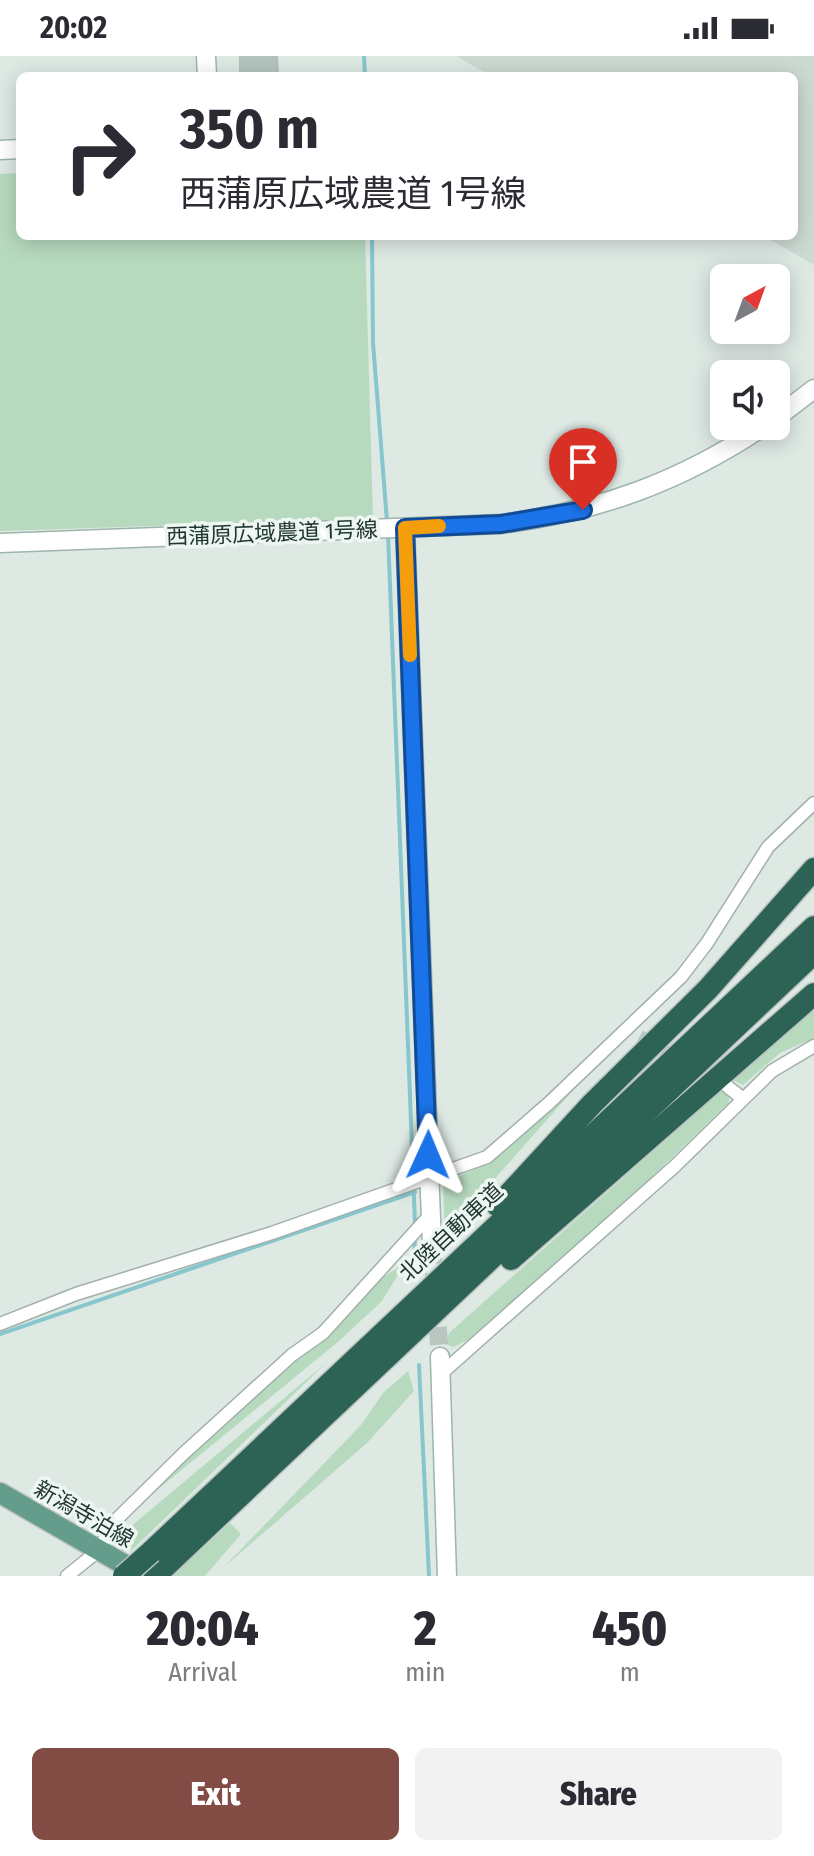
<!DOCTYPE html>
<html lang="en">
<head>
<meta charset="utf-8">
<style>
  body { margin:0; font-family:"Fira Sans Condensed","Noto Sans JP",sans-serif; background:#f2f2f3; color:#2b2b33; height:100vh; display:flex; flex-direction:column; font-size:30px; white-space:nowrap }
  * { box-sizing:border-box; margin:0 }
  p { font-size:26px; color:#7c7c81 }
  .icon { flex:none; width:44px; height:44px; fill:none; stroke:currentColor; stroke-width:2; stroke-linecap:round; stroke-linejoin:round }
  .map { position:relative; height:1520px; overflow:hidden }
  .drawer { display:flex; flex-direction:column; background:#fff; flex:1 }
  .drawer>* { flex:none }
  .guide { position:absolute; left:16px; top:16px; width:782px; height:168px; border-radius:12px; box-shadow:0 4px 20px #0003; background:#fff; color:#2b2b33; overflow:hidden }
  .needle { width:52px; rotate:41deg }
  .fabs { position:absolute; left:710px; top:208px; display:grid; gap:16px }
  .fabs a { display:grid; place-items:center; width:80px; height:80px; border-radius:12px; background:#fff; box-shadow:0 4px 20px #0003; font-size:40px }
  .pin { position:absolute; display:grid; place-items:center; width:68px; height:68px; color:#fff; margin:-82px -34px; border-radius:50% 50% 50% 0; rotate:-45deg; box-shadow:0 0 8px #0007 }
  .pin .icon { rotate:45deg }
  .me { position:absolute; width:88px; margin:-44px; rotate:1deg; stroke-linejoin:round; filter:drop-shadow(0 0 6px #0008) }
  .turn { display:flex; align-items:center; gap:28px; height:168px; padding:0 32px; font-size:36px }
  .turn .icon { width:104px; height:104px; stroke-width:2.5 }
  .turn b { display:block; font-size:56px; line-height:68px }
  .eta { display:flex; justify-content:space-evenly; align-items:center; height:136px; text-align:center }
  .eta b { font-size:48px; font-weight:800; line-height:56px }
  .action { display:flex; gap:16px; margin-top:auto; padding:16px 32px }
  .action a { flex:1; height:92px; border-radius:12px; background:#824c44; color:#fff; font-size:32px; font-weight:800; line-height:92px; text-align:center }
  .action a+a { background:#f2f2f3; color:#2b2b33 }
  .status { display:flex; justify-content:space-between; align-items:center; height:56px; padding:0 40px; background:#fff; direction:ltr }
  .status svg { height:22px; fill:currentColor }
  .map>svg:first-child { display:block }
</style>
</head>
<body>
<div class="status"><b>20:02</b><svg viewBox="0 0 49 12"><path d="M0 12V9h3v3zM5 12V6h3v6zM10 12V3h3v9zM15 12V0h3v12zM26 1h20v11H26zM47 4h2v5h-2z"/></svg></div>
<div class="map">
<svg width="814" height="1520" viewBox="0 0 814 1520">
  <rect width="100%" height="100%" fill="#dee9e4"/>
  <path fill="#cdd9d3" d="M456 0H814V209L764 180H794V20H491Z"/>
  <g fill="#b7dabf">
    <path d="M20 117V180H365L373 463 0 475V118Z"/>
    <path d="M814 955V982L780 997 743 1029 732 1024 793 967Z"/>
    <path d="M576 1031 445 1179 443 1128 490 1106Z"/>
    <path d="M721 1035 729 1038V1046L620 1152 470 1283 453 1291 446 1288 449 1277Z"/>
    <path d="M404 1209 382 1245 339 1285 145 1444C201 1384 264 1330 326 1278 353 1255 372 1223 404 1209Z"/>
    <path d="M326 1307 132 1494 121 1497 123 1477Z"/>
    <path d="M408 1315 414 1335 367 1387 223 1512 361 1369 383 1337Z"/>
    <path d="M230 1467 241 1478 205 1520H172Z"/>
  </g>
  <g fill="none" stroke-linecap="round" stroke-linejoin="round">
    <g stroke="#87c6cd" stroke-width="4">
      <path d="M364 0 365 20"/>
      <path d="M372 180 373 287 387 465"/>
      <path d="M388 478 415 1168"/>
      <path d="M414 1204 415 1181"/>
      <path d="M0 1278 415 1136"/>
      <path d="M419 1309 429 1520"/>
    </g>
  </g>
  <path fill="#b4c4bd" stroke="#b1c2ba" stroke-width="2" d="M240 0H277L278 20H240Z"/>
  <g fill="none" stroke-linecap="round" stroke-linejoin="round">
    <path stroke="#b8c6c0" stroke-width="12" stroke-dasharray="12 6" stroke-linecap="butt" d="M640 980 720 1027"/>
    <path stroke="#b8c6c0" stroke-width="18" stroke-dasharray="18 9" stroke-linecap="butt" d="M432 1190 440 1301"/>
    <defs>
      <g id="street">
        <path d="M728 1031 742 1042"/>
        <path d="M0 1268 76 1238 272 1177 487 1101 549 1047 681 921 707 887 768 791 814 747"/>
        <path d="M442 1317 675 1110 772 1015 814 990"/>
        <path d="M67 1520 98 1495 116 1464 183 1398 292 1299 323 1277 431 1158"/>
      </g>
      <g id="secondary">
        <path d="M206 0 207 20"/>
        <path d="M0 94 20 93"/>
        <path d="M776 362 814 333"/>
        <path d="M405 472 432 1190"/>
        <path d="M0 487 501 468C600 455 680 426 764 370"/>
        <path d="M440 1301 447 1520"/>
      </g>
      <path id="primary" d="M0 1437 144 1520"/>
      <g id="highway">
        <path d="M498 1150 592 1048 708 933 814 813"/>
        <path d="M511 1203 814 938"/>
        <path d="M151 1496 814 871"/>
        <path d="M155 1520 814 897"/>
      </g>
    </defs>
    <use href="#street" stroke="#a1b0ab" stroke-width="15"/>
    <use href="#secondary" stroke="#9eb5ab" stroke-width="21"/>
    <use href="#primary" stroke="#bcc3c1" stroke-width="23"/>
    <use href="#highway" stroke="#bcc3c1" stroke-width="25"/>
    <use href="#street" stroke="#fff" stroke-width="12"/>
    <use href="#secondary" stroke="#fff" stroke-width="18"/>
    <use href="#primary" stroke="#649d8c" stroke-width="20"/>
    <use href="#highway" stroke="#2d6355" stroke-width="22"/>
    <defs>
      <path id="highway-bridge" d="M124 1520 151 1496"/>
    </defs>
    <use href="#highway-bridge" stroke="#bcc3c1" stroke-width="25" stroke-linecap="butt"/>
    <use href="#highway-bridge" stroke="#2d6355" stroke-width="22"/>
  </g>
  <g fill="none" stroke-linecap="round" stroke-linejoin="round">
    <defs>
      <path id="route" d="M428 1099 405 472 501 468 583 454"/>
    </defs>
    <use href="#route" stroke="#114b97" stroke-width="20"/>
    <use href="#route" stroke="#1a73e8" stroke-width="14"/>
    <path stroke="#f59e0b" stroke-width="14" d="M410 599 405 472 439 470"/>
  </g>
  <g text-anchor="middle" dominant-baseline="central" stroke-width="7" stroke-linejoin="round" paint-order="stroke">
    <g font-size="22" fill="#203831" stroke="#eef6f2">
      <text transform="translate(272 477) rotate(-2)">西蒲原広域農道 1号線</text>
      <text transform="translate(451 1176) rotate(-43)">北陸自動車道</text>
      <text transform="translate(84 1458) rotate(30)">新潟寺泊線</text>
    </g>
  </g>
</svg>
<div class="fabs">
<a><svg class="needle" viewBox="-14 -14 28 28"><path d="M0-13l5 13h-10z" fill="#e53935"/><path d="M0 13l5-13h-10z" fill="#7c7c81"/></svg></a>
<a><svg class="icon" aria-label="sound" viewBox="0 0 24 24"><path d="M4 9h4l5-4v14l-5-4H4zM17 9q2 3 0 6"/></svg></a>
</div>
<div class="pin" style="left:583px;top:454px;background:#d93025"><svg class="icon" aria-label="arrive" viewBox="0 0 24 24"><path d="M6 21V4h12l-3 4 3 4H6"/></svg></div>
<svg class="me" style="left:428px;top:1099px" viewBox="-20 -20 40 40"><path d="M0-17L14 15 0 8-14 15z" fill="#1a73e8" stroke="#fff" stroke-width="4"/></svg>
<div class="guide">
<div class="turn"><svg class="icon" aria-label="right" viewBox="0 0 24 24"><path d="M7 20v-9h11M14 6l5 5-5 5"/></svg><div><b>350 m</b>西蒲原広域農道 1号線</div></div>
</div>
</div>
<section class="drawer">
<div class="eta">
<div><b>20:04</b><p>Arrival</p></div>
<div><b>2</b><p>min</p></div>
<div><b>450</b><p>m</p></div>
</div>
<div class="action"><a>Exit</a><a>Share</a></div>
</section>
</body>
</html>
